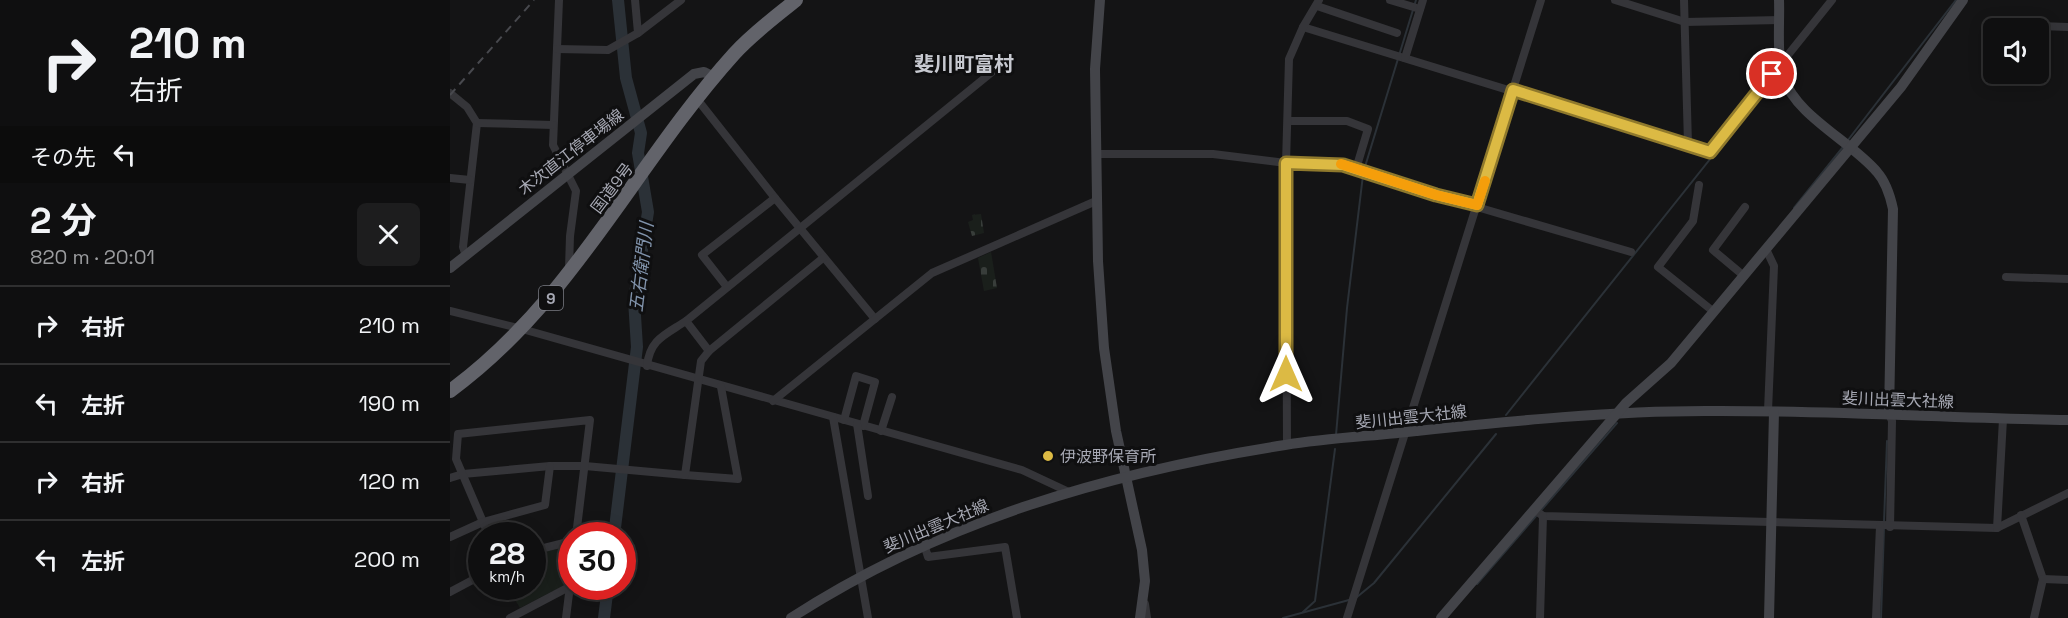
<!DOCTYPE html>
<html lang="ja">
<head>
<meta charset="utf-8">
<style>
  body { margin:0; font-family:"Space Grotesk","Noto Sans JP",sans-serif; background:#1d1d1e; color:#f1f3f6; height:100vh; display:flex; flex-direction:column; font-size:22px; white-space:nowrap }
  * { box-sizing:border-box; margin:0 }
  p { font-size:20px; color:#9b9c9f }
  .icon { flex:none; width:33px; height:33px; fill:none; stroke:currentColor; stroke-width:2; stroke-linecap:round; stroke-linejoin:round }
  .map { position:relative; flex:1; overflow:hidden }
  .drawer { display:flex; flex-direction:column; background:#0f0f10; width:450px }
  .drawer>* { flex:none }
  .banner { background:#0f0f10; color:#f1f3f6; overflow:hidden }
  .fabs { position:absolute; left:1533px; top:18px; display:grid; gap:12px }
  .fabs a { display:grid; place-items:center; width:66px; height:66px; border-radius:9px; background:#0f0f10; box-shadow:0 3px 15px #0003,0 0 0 2px #2f2f30; font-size:30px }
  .speed { position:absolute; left:18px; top:522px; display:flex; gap:12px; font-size:30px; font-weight:700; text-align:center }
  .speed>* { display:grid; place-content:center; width:78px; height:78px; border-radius:50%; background:#0f0f10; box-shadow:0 3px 15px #0003,0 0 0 2px #2f2f30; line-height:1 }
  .speed small { font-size:15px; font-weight:400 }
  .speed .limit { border:9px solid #d22; background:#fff; color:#111 }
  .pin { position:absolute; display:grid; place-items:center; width:51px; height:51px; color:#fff; margin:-26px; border:3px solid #fff; border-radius:50%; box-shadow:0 2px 6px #0007 }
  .me { position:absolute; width:66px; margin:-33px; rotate:0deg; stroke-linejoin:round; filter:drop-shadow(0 0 4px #0008) }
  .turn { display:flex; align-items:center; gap:21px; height:126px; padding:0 30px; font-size:27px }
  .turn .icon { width:78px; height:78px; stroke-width:2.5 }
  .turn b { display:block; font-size:42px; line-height:51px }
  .then { display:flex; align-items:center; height:57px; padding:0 30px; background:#0003; gap:12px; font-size:22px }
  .round { display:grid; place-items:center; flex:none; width:63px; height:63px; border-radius:9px; background:#1d1d1e }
  .overview { display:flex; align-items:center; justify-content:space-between; height:102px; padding:0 30px }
  h1 { font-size:36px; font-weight:700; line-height:45px }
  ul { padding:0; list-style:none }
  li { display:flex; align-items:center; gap:18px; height:78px; padding:0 30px; border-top:2px solid #2f2f30 }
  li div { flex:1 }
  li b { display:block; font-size:22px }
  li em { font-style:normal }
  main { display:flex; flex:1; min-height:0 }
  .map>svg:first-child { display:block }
</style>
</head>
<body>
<main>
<section class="drawer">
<div class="banner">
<div class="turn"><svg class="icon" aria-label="right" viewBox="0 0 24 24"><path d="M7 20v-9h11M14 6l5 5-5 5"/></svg><div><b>210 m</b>右折</div></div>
<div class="then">その先<svg class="icon" aria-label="left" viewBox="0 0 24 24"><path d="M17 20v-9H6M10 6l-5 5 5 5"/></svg></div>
</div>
<div class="overview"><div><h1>2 分</h1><p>820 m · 20:01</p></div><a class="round"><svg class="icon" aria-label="close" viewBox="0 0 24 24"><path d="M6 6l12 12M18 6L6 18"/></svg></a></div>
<ul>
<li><svg class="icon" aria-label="right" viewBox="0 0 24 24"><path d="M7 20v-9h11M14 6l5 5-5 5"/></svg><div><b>右折</b></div><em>210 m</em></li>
<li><svg class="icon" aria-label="left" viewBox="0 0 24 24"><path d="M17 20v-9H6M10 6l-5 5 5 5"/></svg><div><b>左折</b></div><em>190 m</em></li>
<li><svg class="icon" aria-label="right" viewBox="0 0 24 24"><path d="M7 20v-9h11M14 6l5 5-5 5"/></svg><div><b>右折</b></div><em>120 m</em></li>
<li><svg class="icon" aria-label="left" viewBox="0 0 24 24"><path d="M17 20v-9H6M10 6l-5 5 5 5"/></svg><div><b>左折</b></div><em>200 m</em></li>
</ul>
</section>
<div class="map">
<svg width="1618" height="618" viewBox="0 0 1618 618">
  <defs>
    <pattern id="cemetery-stones" width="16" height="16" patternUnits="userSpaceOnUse" patternTransform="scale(1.5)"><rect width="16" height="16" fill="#1a1f1b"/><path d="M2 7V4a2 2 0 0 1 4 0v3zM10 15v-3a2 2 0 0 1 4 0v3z" fill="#383d3a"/></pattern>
  </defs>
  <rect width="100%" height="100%" fill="#141415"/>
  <g fill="url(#cemetery-stones)">
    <path d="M531 214 534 233 522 236 518 222 523 220 522 215Z"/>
    <path d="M541 252 547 288 534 291 528 258Z"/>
  </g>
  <path fill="#1a1f1b" d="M117 547V584L70 608 57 587 82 586 83 554Z"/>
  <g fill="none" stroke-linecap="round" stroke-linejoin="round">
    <g stroke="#2b3137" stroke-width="2">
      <path d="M1398 140 1506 0"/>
      <path d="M914 170 966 0"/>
      <path d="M1344 208 1393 147"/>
      <path d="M1056 415 1312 94"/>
      <path d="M886 435 897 308 913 175"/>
      <path d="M1434 522 1437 441"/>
      <path d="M1027 584 1167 423"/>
      <path d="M907 597 924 583 1046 434"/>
      <path d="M853 612 865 601 885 449"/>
      <path d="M833 618 899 600"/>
      <path d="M1431 618 1434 528"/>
    </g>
    <g stroke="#2b3137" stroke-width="12">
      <path d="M164 536 187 347 184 300 198 212 188 153 191 133 176 78 168 0"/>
      <path d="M154 618 158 586"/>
    </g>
    <g stroke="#353539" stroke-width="8">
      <path d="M109 0 103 145 126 191 120 236 119 268"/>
      <path d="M940 0 970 9"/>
      <path d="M1165 0 1235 22 1330 20"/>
      <path d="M1234 0 1238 144"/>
      <path d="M867 6 947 33"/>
      <path d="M1564 25 1618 27"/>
      <path d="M853 27 1260 152 1382 0"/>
      <path d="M188 33 231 0"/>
      <path d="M107 49 158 50 188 33 185 0"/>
      <path d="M955 58 973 0"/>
      <path d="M0 93 17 107 27 123 13 247 16 256"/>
      <path d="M247 99 325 198"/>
      <path d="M838 121H897L918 129 906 169"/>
      <path d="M27 123 103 125"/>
      <path d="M646 154H763L836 163 893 165 986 195 1181 252"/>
      <path d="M0 178 20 180"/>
      <path d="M1249 185 1243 221 1208 267 1264 312"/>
      <path d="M1316 249 1324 266 1318 411"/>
      <path d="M1294 276 1263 250 1295 207"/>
      <path d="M1556 277 1618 279"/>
      <path d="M277 287 252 255 325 198 425 319"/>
      <path d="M0 311 72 329 572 470 619 492"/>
      <path d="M259 351 236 321 547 68"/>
      <path d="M197 366C200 339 215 335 236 321"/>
      <path d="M323 401 482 273 646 201"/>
      <path d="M1439 414 1442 421 1440 527"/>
      <path d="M383 417 418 618"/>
      <path d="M394 420 406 376 425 382 413 426"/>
      <path d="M407 424 418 496"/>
      <path d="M431 431 442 397"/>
      <path d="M837 445 836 163 839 59 853 27 869 0"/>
      <path d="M235 475 288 479 271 387"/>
      <path d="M0 478 13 474 100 466H135L235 475 251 361 259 351 373 258"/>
      <path d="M1085 510 1093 516 1547 528 1618 493"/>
      <path d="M1571 515 1593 579 1584 618"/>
      <path d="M1547 528 1553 419"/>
      <path d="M39 536 6 459 8 434 140 420 126 536"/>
      <path d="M0 537 33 522 95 505 100 466"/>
      <path d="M474 544 478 557 555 547 567 618"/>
      <path d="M82 551 122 541"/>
      <path d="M1593 579 1618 580"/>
      <path d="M0 592 32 575"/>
      <path d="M695 604 697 618"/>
      <path d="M60 618 119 587"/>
      <path d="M116 618 122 570"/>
      <path d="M897 618 1091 0"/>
      <path d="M1090 618 1093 516"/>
      <path d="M1426 618 1430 526"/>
    </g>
    <g stroke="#434449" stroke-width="10">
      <path d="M650 0 645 69 648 261 654 348 666 431 692 550 695 581 690 618"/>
      <path d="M1329 0C1330 25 1326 54 1334 78 1345 115 1402 142 1427 172 1436 182 1440 195 1443 209L1439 414"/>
      <path d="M0 268 244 74 254 72 264 77"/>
      <path d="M341 618C490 521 661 472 835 445 878 438 923 436 966 431 1063 421 1159 411 1255 411 1376 410 1497 418 1618 420"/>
      <path d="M991 618 1176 403 1221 363 1451 87 1513 0"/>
      <path d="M1319 618 1324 412"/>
    </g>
    <path stroke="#62636a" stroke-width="14" d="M0 391C123 301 184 165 284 54 302 34 325 17 346 0"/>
    <path stroke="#48494e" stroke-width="2" stroke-dasharray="8 6" stroke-linecap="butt" d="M0 95 84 0"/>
  </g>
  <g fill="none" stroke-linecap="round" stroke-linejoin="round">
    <defs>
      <path id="route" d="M836 374V163L893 165 986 195 1027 205 1063 90 1260 152 1322 74"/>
    </defs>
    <use href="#route" stroke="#8f792c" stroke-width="15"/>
    <use href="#route" stroke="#dcba44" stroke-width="10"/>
    <path stroke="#f59e0b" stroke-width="10" d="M891 164 986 195 1027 205 1035 181"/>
  </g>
  <circle fill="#dcba44" stroke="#0f0f10" stroke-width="2" cx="598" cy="456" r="6"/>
  <g text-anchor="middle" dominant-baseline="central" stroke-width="6" stroke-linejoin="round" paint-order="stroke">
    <rect fill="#0f0f10" stroke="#797b83" stroke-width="1.5" x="89" y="286" width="24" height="24" rx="4.5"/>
    <g font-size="15" font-weight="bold" fill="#a7a9b4">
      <text x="101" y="298">9</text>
    </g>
    <g font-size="16" fill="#a7a9b4" stroke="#0f0f10">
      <text transform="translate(121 152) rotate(-38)">木次直江停車場線</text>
      <text transform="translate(162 188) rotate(-53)">国道9号</text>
      <text transform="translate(1448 400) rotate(2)">斐川出雲大社線</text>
      <text transform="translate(961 417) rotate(-6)">斐川出雲大社線</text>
      <text transform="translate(486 526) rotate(-23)">斐川出雲大社線</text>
    </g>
    <g font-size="16" fill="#a7a9b4" stroke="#0f0f10" text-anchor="start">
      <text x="610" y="456">伊波野保育所</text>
    </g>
    <g font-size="18" font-style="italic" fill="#8193ab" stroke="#0f0f10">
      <text transform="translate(191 267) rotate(-83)">五右衛門川</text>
    </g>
    <g font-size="20" font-weight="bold" fill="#c7c9d0" stroke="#0f0f10">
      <text x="514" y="64">斐川町富村</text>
    </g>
  </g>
</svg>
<div class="fabs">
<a><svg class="icon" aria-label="sound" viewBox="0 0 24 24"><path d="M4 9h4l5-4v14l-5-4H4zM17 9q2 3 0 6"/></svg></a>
</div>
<div class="speed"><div>28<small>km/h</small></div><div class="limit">30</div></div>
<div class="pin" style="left:1322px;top:74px;background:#d93025"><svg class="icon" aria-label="arrive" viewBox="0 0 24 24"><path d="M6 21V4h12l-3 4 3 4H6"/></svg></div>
<svg class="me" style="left:836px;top:374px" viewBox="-20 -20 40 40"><path d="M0-17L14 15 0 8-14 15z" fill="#dcba44" stroke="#fff" stroke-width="4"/></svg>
</div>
</main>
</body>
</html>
